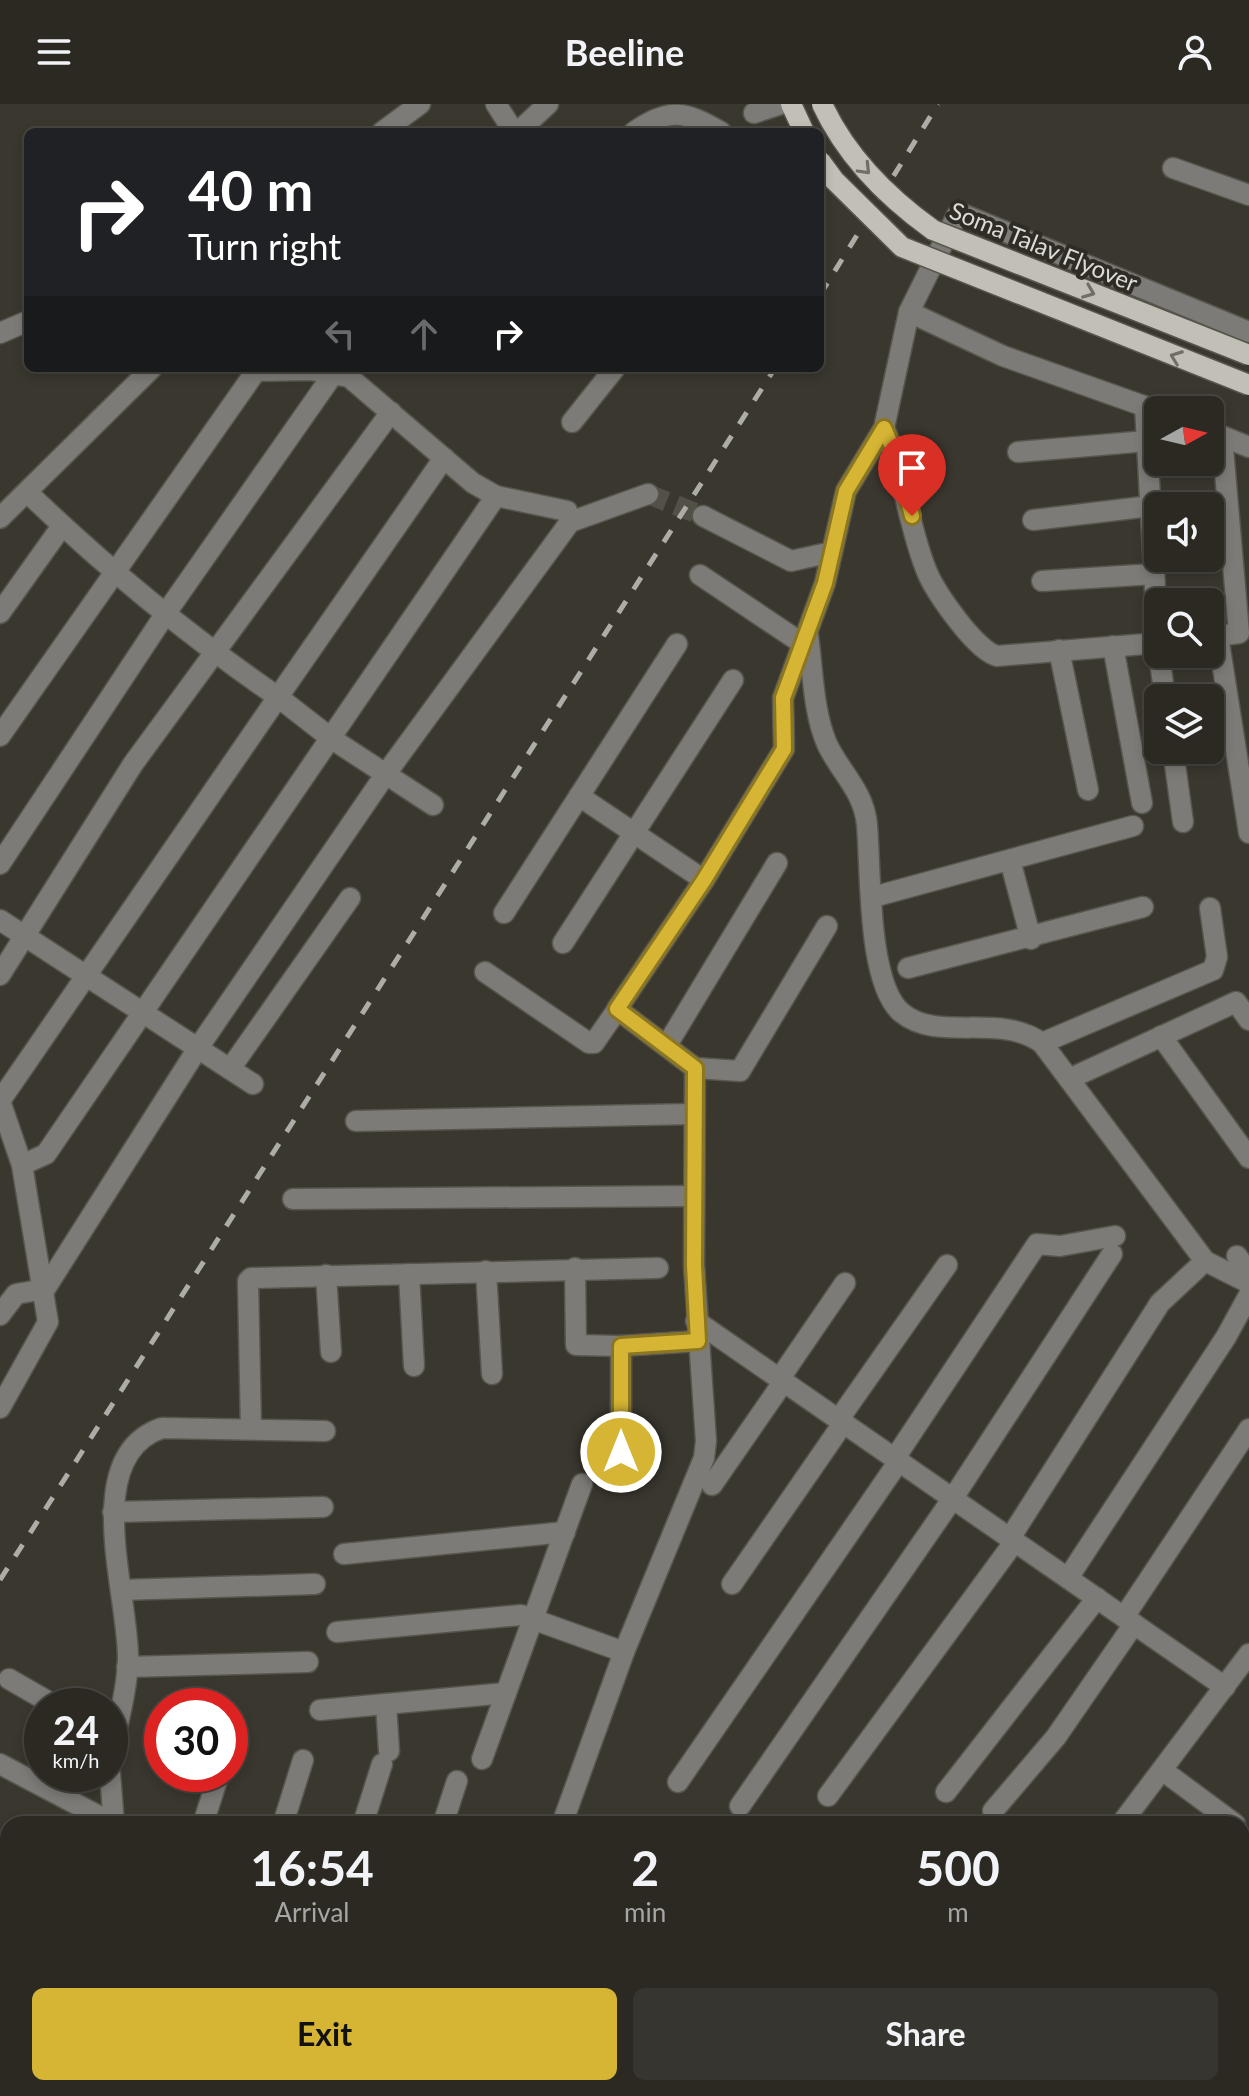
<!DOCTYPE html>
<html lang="en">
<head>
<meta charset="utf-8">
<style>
  body { margin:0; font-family:Lato,sans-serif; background:#37352f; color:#f1f3f6; height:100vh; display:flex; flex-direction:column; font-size:30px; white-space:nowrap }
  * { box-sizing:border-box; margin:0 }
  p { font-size:26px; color:#a6a6a5 }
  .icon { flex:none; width:44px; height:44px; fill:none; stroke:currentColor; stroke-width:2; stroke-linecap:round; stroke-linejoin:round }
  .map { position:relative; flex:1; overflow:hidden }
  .details { position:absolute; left:0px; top:1712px; width:1250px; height:280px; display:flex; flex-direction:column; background:#2b2922; border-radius:24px 24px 0 0; box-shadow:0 4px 12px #0003,0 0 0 2px #474540 }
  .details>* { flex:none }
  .banner { position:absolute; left:24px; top:24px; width:800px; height:244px; border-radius:12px; box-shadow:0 4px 12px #0003,0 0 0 2px #474540; background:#202124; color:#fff; overflow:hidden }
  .needle { width:52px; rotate:82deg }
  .buttons { position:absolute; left:1144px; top:292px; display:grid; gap:16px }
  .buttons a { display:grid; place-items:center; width:80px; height:80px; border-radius:12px; background:#2b2922; box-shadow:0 4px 12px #0003,0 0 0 2px #474540; font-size:40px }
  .speed { position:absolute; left:24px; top:1584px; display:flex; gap:16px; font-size:40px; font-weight:700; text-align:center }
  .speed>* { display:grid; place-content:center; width:104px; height:104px; border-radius:50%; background:#2b2922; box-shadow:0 4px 12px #0003,0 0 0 2px #474540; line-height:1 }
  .speed small { font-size:20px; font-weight:400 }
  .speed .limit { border:12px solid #d22; background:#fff; color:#111 }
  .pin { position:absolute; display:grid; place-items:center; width:68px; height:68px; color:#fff; margin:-82px -34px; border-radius:50% 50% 50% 0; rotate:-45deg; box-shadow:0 0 8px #0007 }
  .pin .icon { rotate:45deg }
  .me { position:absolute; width:88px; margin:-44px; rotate:0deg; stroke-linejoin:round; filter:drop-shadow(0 0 6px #0008) }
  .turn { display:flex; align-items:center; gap:28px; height:168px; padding:0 32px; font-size:36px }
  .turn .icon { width:104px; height:104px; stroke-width:2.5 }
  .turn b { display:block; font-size:56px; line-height:68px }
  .lanes { display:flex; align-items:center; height:76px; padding:0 32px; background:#0003; justify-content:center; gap:40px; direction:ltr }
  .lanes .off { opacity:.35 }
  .eta { display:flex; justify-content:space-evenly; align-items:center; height:136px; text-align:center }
  .eta b { font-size:48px; font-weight:700; line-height:56px }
  .primary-button { display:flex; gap:16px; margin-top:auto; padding:16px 32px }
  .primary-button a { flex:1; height:92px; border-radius:12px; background:#d6b534; color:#111; font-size:32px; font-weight:700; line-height:92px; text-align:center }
  .primary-button a+a { background:#37352f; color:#f1f3f6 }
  header { display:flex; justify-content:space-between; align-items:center; height:104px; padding:0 32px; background:#2b2922; font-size:36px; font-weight:700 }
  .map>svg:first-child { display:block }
</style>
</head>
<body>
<header><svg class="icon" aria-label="menu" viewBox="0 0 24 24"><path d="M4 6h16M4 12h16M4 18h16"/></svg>Beeline<svg class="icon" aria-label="person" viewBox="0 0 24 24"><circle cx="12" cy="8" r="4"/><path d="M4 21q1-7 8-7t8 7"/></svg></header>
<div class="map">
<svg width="1249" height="1992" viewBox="0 0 1249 1992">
  <rect width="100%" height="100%" fill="#39372e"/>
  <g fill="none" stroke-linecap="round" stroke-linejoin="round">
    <path stroke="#525047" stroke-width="20" stroke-dasharray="20 10" stroke-linecap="butt" d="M648 390 703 412"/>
    <defs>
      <g id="minor">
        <path d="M496 0 514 28"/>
        <path d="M754 9 781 0"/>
        <path d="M382 28 420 0"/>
        <path d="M518 28 548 0"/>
        <path d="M634 28C669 3 685 7 721 28"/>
        <path d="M1173 64 1249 91"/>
        <path d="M909 208 957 111 962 110 1249 228"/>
        <path d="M0 229 28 217"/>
        <path d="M257 264 256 267 311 266 349 273 473 379 496 392 567 407 570 418"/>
        <path d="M1145 302 1158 541"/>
        <path d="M572 318 615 264"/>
        <path d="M884 324C904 370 908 422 927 468 936 489 976 547 997 552L1158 539"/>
        <path d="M1212 328 1249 343"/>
        <path d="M1018 348 1147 337"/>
        <path d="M703 412 791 457 832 448"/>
        <path d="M0 414 152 264"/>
        <path d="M1033 416 1151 402"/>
        <path d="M700 471 803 540"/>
        <path d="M1042 477 1154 470"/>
        <path d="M0 509 62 422"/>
        <path d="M808 532C813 566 813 608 827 640 840 668 864 687 867 721 871 765 867 881 902 909 939 939 998 908 1042 939L1205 1157 1249 1179"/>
        <path d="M1218 532 1249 729"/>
        <path d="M1210 533 1239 529 1222 333"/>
        <path d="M1113 542 1142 699"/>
        <path d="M1059 546 1088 686"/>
        <path d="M1159 550 1165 594"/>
        <path d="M0 632 256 267"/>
        <path d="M1173 646 1183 718"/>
        <path d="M579 692 704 776"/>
        <path d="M433 701 332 635 278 593 444 354"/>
        <path d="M1010 756 1031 835"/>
        <path d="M0 760 166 509 334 269"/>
        <path d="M873 793 1133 722"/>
        <path d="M504 809 677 540"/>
        <path d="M0 816 253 980"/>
        <path d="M563 839 733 576"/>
        <path d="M908 864 1143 803"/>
        <path d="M485 868 589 939H594L617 906"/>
        <path d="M0 871 133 660 391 308"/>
        <path d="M1161 932 1249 1054"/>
        <path d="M1042 939 1213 866 1217 853 1210 804"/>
        <path d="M667 941 777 759"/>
        <path d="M695 964 740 967 827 822"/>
        <path d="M230 965 350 794"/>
        <path d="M1069 975 1236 898 1249 916"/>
        <path d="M356 1017 692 1010"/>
        <path d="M22 1061 46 1050 496 392"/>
        <path d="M293 1095 693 1092"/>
        <path d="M1237 1152 1249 1169"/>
        <path d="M575 1164 576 1241 621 1242"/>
        <path d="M486 1167 492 1270"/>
        <path d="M409 1170 414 1262"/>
        <path d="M326 1171 331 1248"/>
        <path d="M0 1211 16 1190 45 1185 198 944 385 671 570 418 648 390"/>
        <path d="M696 1217 1225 1583"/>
        <path d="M780 1274 845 1179"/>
        <path d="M0 1304 48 1218 22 1061 0 997 278 593C189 532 105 463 27 388"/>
        <path d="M839 1315 947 1161"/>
        <path d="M251 1325 248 1177 251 1174 658 1164"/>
        <path d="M621 1348V1242L698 1237"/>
        <path d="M895 1354 1037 1140 1060 1142 1115 1132"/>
        <path d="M712 1381 784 1277"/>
        <path d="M113 1408 323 1403"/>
        <path d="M1010 1434 1160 1199 1205 1157"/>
        <path d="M344 1450 565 1428"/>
        <path d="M1068 1474 1226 1233 1249 1191"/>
        <path d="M732 1480 844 1318"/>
        <path d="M121 1486 315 1480"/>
        <path d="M1124 1513 1249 1325"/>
        <path d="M337 1528 521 1511 624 1548"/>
        <path d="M127 1563 308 1558"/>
        <path d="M9 1575 56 1602"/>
        <path d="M386 1600 389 1647"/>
        <path d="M320 1606 506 1589"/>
        <path d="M482 1655 582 1380"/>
        <path d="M110 1658C116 1624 127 1589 128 1555 129 1491 79 1352 162 1324L325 1327"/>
        <path d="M0 1660 114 1720"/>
        <path d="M1162 1666 1235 1720"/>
        <path d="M110 1670 114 1720"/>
        <path d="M678 1678 899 1357"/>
        <path d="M946 1688 1097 1494"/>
        <path d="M828 1692 1015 1437"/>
        <path d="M740 1702 953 1394 1112 1150"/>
        <path d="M993 1707 1056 1633 1134 1520"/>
        <path d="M203 1720 219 1670"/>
        <path d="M283 1720 303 1656"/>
        <path d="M363 1720 382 1660"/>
        <path d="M443 1720 457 1677"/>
        <path d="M562 1720 624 1548 704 1354 706 1337 694 1161 695 964 617 905 704 776 784 645 783 594 825 479 846 387 884 324 909 208 1003 252 1158 307"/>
        <path d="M1121 1720 1249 1550"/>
        <path d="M0 1758 8 1764"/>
        <path d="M1242 1842 1249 1848"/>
        <path d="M0 1860 8 1865"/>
        <path d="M0 1954 8 1942"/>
        <path d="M50 1984 63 1992"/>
        <path d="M1064 1984 1075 1992"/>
        <path d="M180 1992V1984"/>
        <path d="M395 1992 397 1984"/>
        <path d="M516 1992 519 1984"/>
        <path d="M784 1992 789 1984"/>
        <path d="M899 1992 903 1984"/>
      </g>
      <path id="major" d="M791 0 804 28"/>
    </defs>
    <use href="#minor" stroke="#57554c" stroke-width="23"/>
    <use href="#major" stroke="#57554c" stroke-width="23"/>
    <use href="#minor" stroke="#7d7b77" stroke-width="20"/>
    <use href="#major" stroke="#c2bfb7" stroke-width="20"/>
    <g stroke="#aeaca6" stroke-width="5" stroke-dasharray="14 14" stroke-linecap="butt">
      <path d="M820 191 938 0"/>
      <path d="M0 1476 775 264"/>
    </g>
    <defs>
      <g id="major-bridge">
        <path d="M822 0C846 52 887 93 933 126L1249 251"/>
        <path d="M820 57 834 76 902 143 1249 281"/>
      </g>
    </defs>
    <use href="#major-bridge" stroke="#57554c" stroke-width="23" stroke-linecap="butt"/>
    <use href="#major-bridge" stroke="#c2bfb7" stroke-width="20"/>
  </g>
  <defs><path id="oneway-chevron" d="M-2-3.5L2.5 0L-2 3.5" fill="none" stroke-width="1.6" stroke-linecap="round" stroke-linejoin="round" transform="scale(2)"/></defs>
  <g stroke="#716e67">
    <use href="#oneway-chevron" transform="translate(865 65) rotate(46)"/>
    <use href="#oneway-chevron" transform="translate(1089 188) rotate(22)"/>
    <use href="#oneway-chevron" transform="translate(1176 253) rotate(-159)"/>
  </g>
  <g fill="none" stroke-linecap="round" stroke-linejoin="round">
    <defs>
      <path id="route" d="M621 1348V1242L698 1237 694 1161 695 964 617 905 704 776 784 645 783 594 825 479 846 387 884 324 897 354 912 412"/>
    </defs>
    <use href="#route" stroke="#8b7622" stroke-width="20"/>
    <use href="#route" stroke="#d6b534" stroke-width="14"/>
  </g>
  <g text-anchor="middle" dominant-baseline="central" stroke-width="8" stroke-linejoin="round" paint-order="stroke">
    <g font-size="24" fill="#dddbd6" stroke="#2f2c25">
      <text transform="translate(1044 142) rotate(22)">Soma Talav Flyover</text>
    </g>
  </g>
</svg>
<div class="buttons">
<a><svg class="needle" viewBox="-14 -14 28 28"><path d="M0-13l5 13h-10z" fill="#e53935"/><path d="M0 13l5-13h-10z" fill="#a6a6a5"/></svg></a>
<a><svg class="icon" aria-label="sound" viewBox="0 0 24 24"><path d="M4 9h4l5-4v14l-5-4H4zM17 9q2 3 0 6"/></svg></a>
<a><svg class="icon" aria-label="search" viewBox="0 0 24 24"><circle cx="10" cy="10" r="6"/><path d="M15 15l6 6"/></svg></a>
<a><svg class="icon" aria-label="layers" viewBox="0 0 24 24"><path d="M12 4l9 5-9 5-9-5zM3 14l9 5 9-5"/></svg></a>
</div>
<div class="speed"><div>24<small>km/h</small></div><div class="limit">30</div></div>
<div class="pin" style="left:912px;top:412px;background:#d93025"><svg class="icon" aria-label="arrive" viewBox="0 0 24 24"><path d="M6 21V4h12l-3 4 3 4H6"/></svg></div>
<svg class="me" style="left:621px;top:1348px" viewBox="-20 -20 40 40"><circle r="17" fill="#d6b534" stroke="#fff" stroke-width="3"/><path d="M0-11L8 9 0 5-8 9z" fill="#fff"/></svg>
<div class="banner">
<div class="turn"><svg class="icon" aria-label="right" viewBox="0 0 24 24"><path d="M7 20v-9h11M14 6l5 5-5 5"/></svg><div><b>40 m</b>Turn right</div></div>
<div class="lanes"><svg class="icon off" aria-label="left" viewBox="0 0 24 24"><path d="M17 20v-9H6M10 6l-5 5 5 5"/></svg><svg class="icon off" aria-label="ahead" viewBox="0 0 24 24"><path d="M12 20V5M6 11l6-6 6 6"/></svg><svg class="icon" aria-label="right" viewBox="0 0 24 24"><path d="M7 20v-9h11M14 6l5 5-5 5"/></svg></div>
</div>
<section class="details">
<div class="eta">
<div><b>16:54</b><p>Arrival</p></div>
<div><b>2</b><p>min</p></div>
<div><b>500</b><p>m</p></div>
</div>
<div class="primary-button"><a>Exit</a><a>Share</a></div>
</section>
</div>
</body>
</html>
